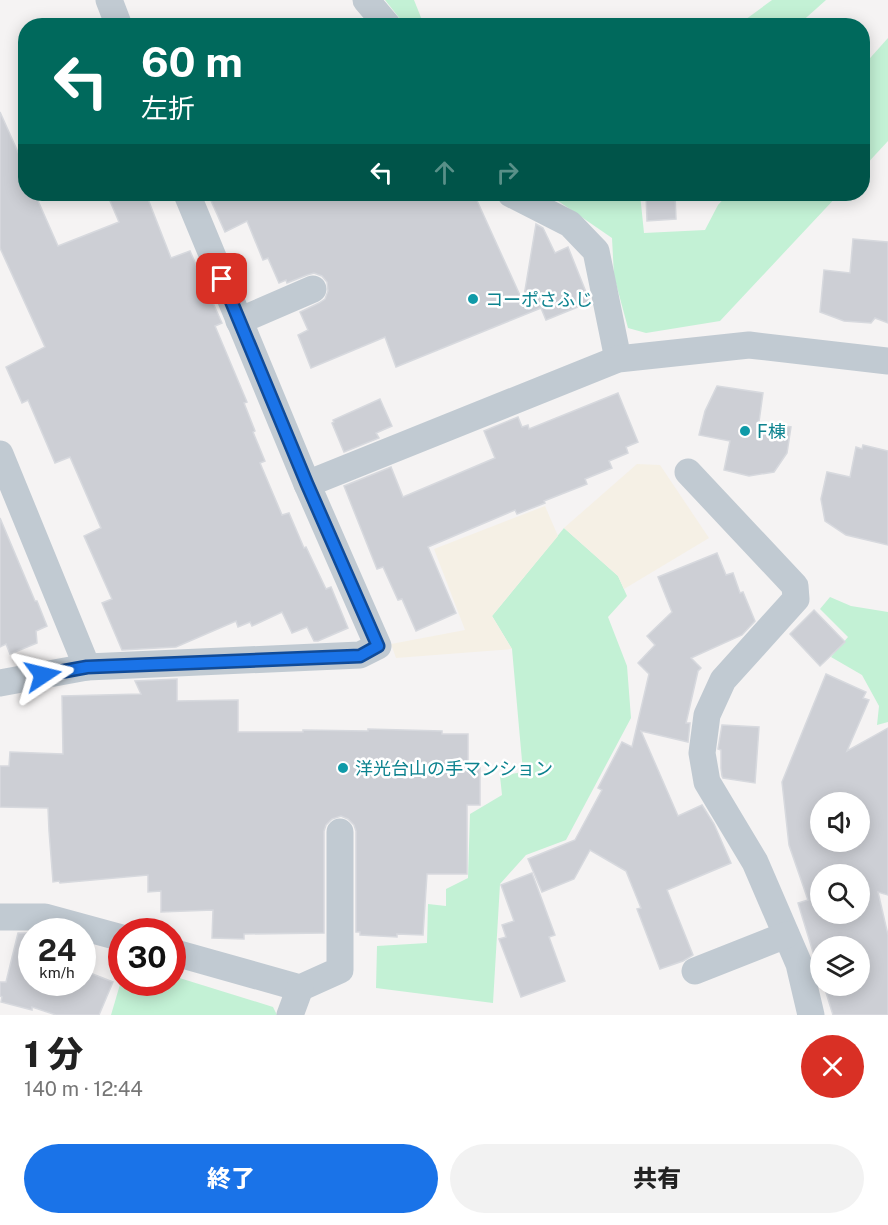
<!DOCTYPE html>
<html lang="ja">
<head>
<meta charset="utf-8">
<style>
  body { margin:0; font-family:"Public Sans","Noto Sans JP",sans-serif; background:#f2f2f2; color:#222; height:100vh; display:flex; flex-direction:column; font-size:22px; white-space:nowrap }
  * { box-sizing:border-box; margin:0 }
  p { font-size:20px; color:#767676 }
  .icon { flex:none; width:33px; height:33px; fill:none; stroke:currentColor; stroke-width:2; stroke-linecap:round; stroke-linejoin:round }
  .map { position:relative; height:1015px; overflow:hidden }
  .panel { display:flex; flex-direction:column; background:#fff; flex:1 }
  .panel>* { flex:none }
  .hud { position:absolute; left:18px; top:18px; width:852px; height:183px; border-radius:24px; box-shadow:0 3px 15px #0003; background:#00695c; color:#fff; overflow:hidden }
  .fabs { position:absolute; left:810px; top:792px; display:grid; gap:12px }
  .fabs a { display:grid; place-items:center; width:60px; height:60px; border-radius:50%; background:#fff; box-shadow:0 3px 15px #0003; font-size:30px }
  .speed { position:absolute; left:18px; top:918px; display:flex; gap:12px; font-size:30px; font-weight:700; text-align:center }
  .speed>* { display:grid; place-content:center; width:78px; height:78px; border-radius:50%; background:#fff; box-shadow:0 3px 15px #0003; line-height:1 }
  .speed small { font-size:15px; font-weight:400 }
  .speed .limit { border:9px solid #d22; background:#fff; color:#111 }
  .pin { position:absolute; display:grid; place-items:center; width:51px; height:51px; color:#fff; margin:-26px; border-radius:12px; box-shadow:0 3px 9px #0006 }
  .me { position:absolute; width:66px; margin:-33px; rotate:80deg; stroke-linejoin:round; filter:drop-shadow(0 0 4px #0008) }
  .turn { display:flex; align-items:center; gap:21px; height:126px; padding:0 24px; font-size:27px }
  .turn .icon { width:78px; height:78px; stroke-width:2.5 }
  .turn b { display:block; font-size:42px; line-height:51px }
  .lanes { display:flex; align-items:center; height:57px; padding:0 24px; background:#0003; justify-content:center; gap:30px; direction:ltr }
  .lanes .off { opacity:.35 }
  .round { display:grid; place-items:center; flex:none; width:63px; height:63px; border-radius:32px; background:#f2f2f2 }
  .headline { display:flex; align-items:center; justify-content:space-between; height:102px; padding:0 24px }
  h1 { font-size:36px; font-weight:800; line-height:45px }
  .action { display:flex; gap:12px; margin-top:auto; padding:12px 24px }
  .action a { flex:1; height:69px; border-radius:36px; background:#1a73e8; color:#fff; font-size:24px; font-weight:800; line-height:69px; text-align:center }
  .action a+a { background:#f2f2f2; color:#222 }
  .map>svg:first-child { display:block }
</style>
</head>
<body>
<div class="map">
<svg width="888" height="1015" viewBox="0 0 888 1015">
  <rect width="100%" height="100%" fill="#f5f3f3"/>
  <g fill="#c3f1d5">
    <path d="M385 0H414L424 25H405Z"/>
    <path d="M772 0H826L798 25H738Z"/>
    <path d="M888 38V141L863 168V66Z"/>
    <path d="M548 194H640L644 233 705 230 718 205 728 194H839L720 321 646 333 628 328 614 276 612 238Z"/>
    <path d="M564 528 618 576 627 596 608 617 627 666 631 718 566 840 526 855 500 884 493 1003 376 988 377 946 427 943 428 904 446 906V889L468 878 470 814 502 795 500 776 523 772 512 649 492 616Z"/>
    <path d="M830 597 851 606 888 612V722L877 725 879 706 862 675 831 657 848 637 820 609Z"/>
    <path d="M173 976 273 1007 277 1015H111L121 981 122 982H172Z"/>
  </g>
  <g fill="#f5f0e5">
    <path d="M637 464 660 465 709 538 624 589 618 576 564 528Z"/>
    <path d="M545 506 558 536 492 616 512 649 396 658 391 644 465 630 434 549Z"/>
  </g>
  <g fill="#cdcfd5" stroke="#d7d9de" stroke-width="1.5" fill-rule="evenodd">
    <path d="M0 112 26 170V194H35L58 246 119 222 107 194H146L171 258 190 251 222 323 215 326 247 402 244 403 255 431 253 432 265 461 260 463 282 515 289 513 304 548 306 547 326 589 331 587 348 628 318 641H314L307 627 292 633 282 612 252 626 250 622 238 627 236 621 176 647 122 650 102 603 112 599 84 536 101 528 70 457 55 463 28 400 22 403 6 367 45 347 0 248Z"/>
    <path d="M208 194H474L523 302 536 224 543 228 555 253 568 247 590 302 546 320 541 308 396 367 385 337 311 368 298 335 308 330 300 312 319 303 325 299 328 291 327 282 322 276 314 273 307 275 287 283 286 280 279 283 268 258 263 260 247 221 225 232Z"/>
    <path d="M646 194H675L676 219 647 221Z"/>
    <path d="M853 239 888 242V323L875 318 871 323 844 321 820 312 824 270 850 273Z"/>
    <path d="M717 386 763 393 759 422 791 427 787 453 774 472 749 476 724 470 730 441 699 435 705 411Z"/>
    <path d="M618 393 638 442 626 447 628 453 609 461 612 468 585 479 587 484 544 501 545 503 517 514 515 510 428 547 456 613 416 631 402 599 398 600 383 567 377 569 344 486 391 467 403 497 495 458 484 431 518 417 522 427 528 425 529 429Z"/>
    <path d="M380 399 392 426 376 433 379 438 344 452 332 423 334 422 333 420Z"/>
    <path d="M863 445 888 451V545L846 535 825 521 821 499 827 472 850 477 856 447 862 449Z"/>
    <path d="M0 518 35 601H37L47 626 36 631 37 643 10 654 6 644 0 647Z"/>
    <path d="M717 553 726 575 733 573 740 593 743 592 755 621 742 635 691 658 701 668 698 671 686 723H690L688 742 641 731 678 816 702 805 714 824 731 863 667 890 693 955 683 961 660 969 637 909 641 908 626 871 590 850 574 879 542 892 528 859 575 840 602 790 598 788 622 742 632 747 649 674 638 663 655 645 647 636 672 612 658 577Z"/>
    <path d="M814 610 845 642 820 666 790 634Z"/>
    <path d="M826 674 866 692 863 698 869 700 847 751 888 728V895L878 892 888 935V1015H833L824 986H860V946H820V975L798 903 808 900 789 845 782 782ZM820 802H860V842H820ZM820 874H860V914H820Z"/>
    <path d="M177 679V701L238 700V732H303V730L368 731V729L442 731V734H468V766L480 767V805H467V874H427L423 935 397 934V937L360 935V932H356V831L354 825 348 819 341 816 332 819 326 825 324 831V933L244 934V939L212 938 213 910 161 912V891L148 892V875L60 883 59 881 53 882 49 831 48 808 0 807V766H9L10 752 63 754 62 696 141 694 135 681Z"/>
    <path d="M722 725 759 727 755 783 723 778 722 776 721 768V750L718 749Z"/>
    <path d="M532 873 555 935 549 937 565 981 521 997 499 939 506 937 502 925 514 921 501 885Z"/>
    <path d="M18 933H32V982H82V977L85 971 113 982 99 1015H56L32 1007V1010L1 1002 2 997 0 996V982H6Z"/>
  </g>
  <g fill="none" stroke-linecap="round" stroke-linejoin="round">
    <g stroke="#c1cad2" stroke-width="27">
      <path d="M109 0 119 26"/>
      <path d="M366 0 388 26"/>
      <path d="M187 194 307 484"/>
      <path d="M511 194 570 224 596 251 618 359"/>
      <path d="M239 321 313 289"/>
      <path d="M0 454 87 667"/>
      <path d="M688 472 795 586 796 599 723 680 707 715 702 753 707 782 755 862 799 964 811 1015"/>
      <path d="M0 683 87 667 360 655 378 646 307 484 618 359 749 345 888 361"/>
      <path d="M0 917H45L122 938"/>
      <path d="M172 952 300 988 340 970V832"/>
      <path d="M695 971 786 935"/>
      <path d="M290 1015 300 988"/>
    </g>
  </g>
  <g fill="none" stroke-linecap="round" stroke-linejoin="round">
    <defs>
      <path id="route" d="M43 675 87 667 360 656 378 646 307 484 222 279"/>
    </defs>
    <use href="#route" stroke="#114b97" stroke-width="15"/>
    <use href="#route" stroke="#1a73e8" stroke-width="10"/>
  </g>
  <g fill="#0f9aa8" stroke="#fff" stroke-width="2">
    <circle cx="473" cy="299" r="6"/>
    <circle cx="745" cy="431" r="6"/>
    <circle cx="343" cy="768" r="6"/>
  </g>
  <g text-anchor="middle" dominant-baseline="central" stroke-width="5" stroke-linejoin="round" paint-order="stroke">
    <g font-size="18" fill="#0d838f" stroke="#fff" text-anchor="start">
      <text x="485" y="299">コーポさふじ</text>
      <text x="757" y="431">F棟</text>
      <text x="355" y="768">洋光台山の手マンション</text>
    </g>
  </g>
</svg>
<div class="fabs">
<a><svg class="icon" aria-label="sound" viewBox="0 0 24 24"><path d="M4 9h4l5-4v14l-5-4H4zM17 9q2 3 0 6"/></svg></a>
<a><svg class="icon" aria-label="search" viewBox="0 0 24 24"><circle cx="10" cy="10" r="6"/><path d="M15 15l6 6"/></svg></a>
<a><svg class="icon" aria-label="layers" viewBox="0 0 24 24"><path d="M12 4l9 5-9 5-9-5zM3 14l9 5 9-5"/></svg></a>
</div>
<div class="speed"><div>24<small>km/h</small></div><div class="limit">30</div></div>
<div class="pin" style="left:222px;top:279px;background:#d93025"><svg class="icon" aria-label="arrive" viewBox="0 0 24 24"><path d="M6 21V4h12l-3 4 3 4H6"/></svg></div>
<svg class="me" style="left:43px;top:675px" viewBox="-20 -20 40 40"><path d="M0-17L14 15 0 8-14 15z" fill="#1a73e8" stroke="#fff" stroke-width="4"/></svg>
<div class="hud">
<div class="turn"><svg class="icon" aria-label="left" viewBox="0 0 24 24"><path d="M17 20v-9H6M10 6l-5 5 5 5"/></svg><div><b>60 m</b>左折</div></div>
<div class="lanes"><svg class="icon" aria-label="left" viewBox="0 0 24 24"><path d="M17 20v-9H6M10 6l-5 5 5 5"/></svg><svg class="icon off" aria-label="ahead" viewBox="0 0 24 24"><path d="M12 20V5M6 11l6-6 6 6"/></svg><svg class="icon off" aria-label="right" viewBox="0 0 24 24"><path d="M7 20v-9h11M14 6l5 5-5 5"/></svg></div>
</div>
</div>
<section class="panel">
<div class="headline"><div><h1>1 分</h1><p>140 m · 12:44</p></div><a class="round" style="background:#d93025;color:#fff"><svg class="icon" aria-label="close" viewBox="0 0 24 24"><path d="M6 6l12 12M18 6L6 18"/></svg></a></div>
<div class="action"><a>終了</a><a>共有</a></div>
</section>
</body>
</html>
